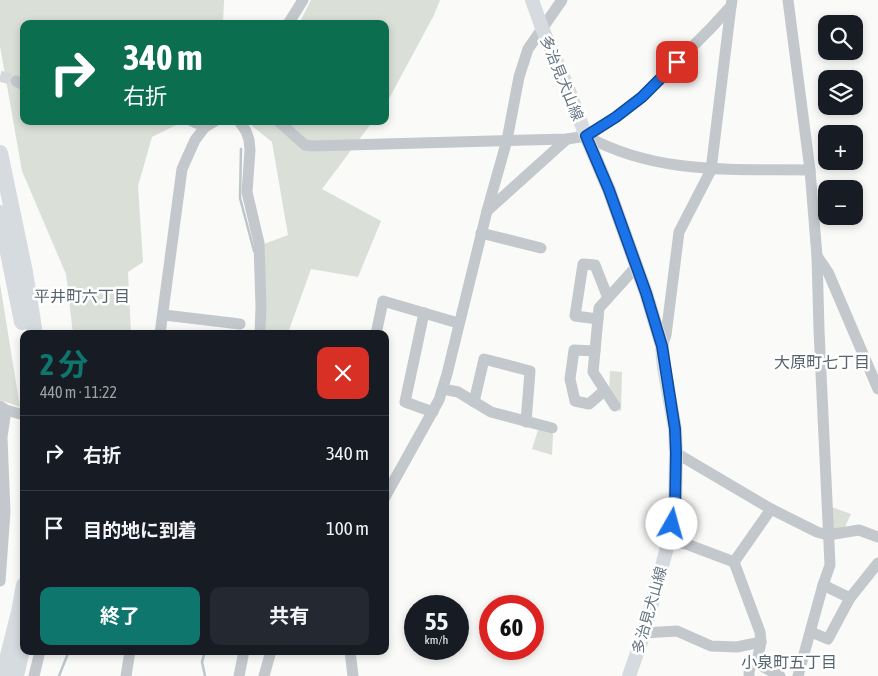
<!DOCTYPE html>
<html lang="ja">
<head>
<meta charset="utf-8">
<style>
  body { margin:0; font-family:"Asap Condensed","Noto Sans JP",sans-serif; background:#242831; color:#f1f3f6; height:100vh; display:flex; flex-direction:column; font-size:19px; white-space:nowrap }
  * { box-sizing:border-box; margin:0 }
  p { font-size:16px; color:#9ea1a6 }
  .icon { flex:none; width:28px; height:28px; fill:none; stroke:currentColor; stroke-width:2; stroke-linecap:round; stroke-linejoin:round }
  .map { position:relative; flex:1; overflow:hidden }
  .side { position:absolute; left:20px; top:330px; width:369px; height:325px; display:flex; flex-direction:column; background:#171b24; border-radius:10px; box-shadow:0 2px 8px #0003 }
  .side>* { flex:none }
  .guide { position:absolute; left:20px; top:20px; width:369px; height:105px; border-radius:10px; box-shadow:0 2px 8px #0003; background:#0b6e4f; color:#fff; overflow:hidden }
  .tools { position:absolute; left:818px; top:15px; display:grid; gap:10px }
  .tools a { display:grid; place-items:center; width:45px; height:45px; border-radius:10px; background:#171b24; box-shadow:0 2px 8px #0003; font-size:25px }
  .speed { position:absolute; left:404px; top:595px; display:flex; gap:10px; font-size:25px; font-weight:700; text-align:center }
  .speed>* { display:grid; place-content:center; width:65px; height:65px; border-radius:50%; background:#171b24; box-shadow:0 2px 8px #0003; line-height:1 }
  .speed small { font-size:12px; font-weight:400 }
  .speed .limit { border:8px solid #d22; background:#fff; color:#111 }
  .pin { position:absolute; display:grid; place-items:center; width:42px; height:42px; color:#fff; margin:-21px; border-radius:10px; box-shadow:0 2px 8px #0006 }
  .me { position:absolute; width:55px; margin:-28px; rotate:7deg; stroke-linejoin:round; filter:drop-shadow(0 0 4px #0008) }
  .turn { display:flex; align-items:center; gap:18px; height:105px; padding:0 20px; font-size:22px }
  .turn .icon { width:65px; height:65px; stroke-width:2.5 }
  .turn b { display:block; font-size:35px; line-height:42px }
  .round { display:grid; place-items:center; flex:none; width:52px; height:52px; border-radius:10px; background:#242831 }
  .head { display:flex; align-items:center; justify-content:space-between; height:85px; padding:0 20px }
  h1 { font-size:30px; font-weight:700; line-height:38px; color:#0f766e }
  .action { display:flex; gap:10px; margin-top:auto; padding:10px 20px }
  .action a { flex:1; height:58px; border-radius:10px; background:#0f766e; color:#fff; font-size:20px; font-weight:700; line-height:58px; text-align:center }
  .action a+a { background:#242831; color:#f1f3f6 }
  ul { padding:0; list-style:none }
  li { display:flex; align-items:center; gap:15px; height:75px; padding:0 20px; border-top:1px solid #363941 }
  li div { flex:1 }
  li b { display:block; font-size:19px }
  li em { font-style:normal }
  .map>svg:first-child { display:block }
</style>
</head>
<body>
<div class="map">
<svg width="878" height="676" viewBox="0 0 878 676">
  <rect width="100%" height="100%" fill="#fafaf8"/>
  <g fill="#dadfd7">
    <path d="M0 0H224L223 24H24V121H184L152 137 138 186 143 262 128 272 131 334H73L66 274 22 171 0 46Z"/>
    <path d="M311 0H440L434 15 385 106V24H299Z"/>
    <path d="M246 121H373L322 189 381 221 358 277 311 269 289 330 295 334H266L264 244 288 235 272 142Z"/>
    <path d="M0 284 20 407 0 400Z"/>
    <path d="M610 371 622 372 621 412 609 395Z"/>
    <path d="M538 430 553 434 552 455 532 449Z"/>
    <path d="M829 506 851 514 844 529 830 531Z"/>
  </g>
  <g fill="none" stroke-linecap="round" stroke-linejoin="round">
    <g stroke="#bbc7cb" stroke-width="2.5">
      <path d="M241 149 240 198 254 251"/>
      <path d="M59 676 69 651"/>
      <path d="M205 676 202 662 205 651"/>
    </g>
    <path stroke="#d5d9db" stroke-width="11" stroke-dasharray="11 5.5" stroke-linecap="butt" d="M0 76 16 81"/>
    <g stroke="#c3c8cc" stroke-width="11">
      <path d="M788 0 810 170 817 256 819 330 830 565 823 585 798 676"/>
      <path d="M288 24 303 0"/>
      <path d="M16 81 24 85"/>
      <path d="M192 121 205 127"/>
      <path d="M239 121 246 131 249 140 250 150 247 192 259 243 261 307 260 334"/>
      <path d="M278 121 305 145 312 146 567 139 586 136 616 117 642 97 711 28 731 6 732 0"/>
      <path d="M586 136C657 175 732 169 810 170"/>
      <path d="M487 211 567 139"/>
      <path d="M481 233 541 248"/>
      <path d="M817 256 828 272 878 389"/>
      <path d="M424 313 405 402 433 412"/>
      <path d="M164 315 240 324"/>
      <path d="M598 319 575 316 583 264 595 265 608 298"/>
      <path d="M160 334 182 169 195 140 205 127 215 121"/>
      <path d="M376 334 383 301 458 323"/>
      <path d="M662 346 666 335 679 232 711 170 731 6"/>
      <path d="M595 351 574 350 570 379 575 401 589 404 604 391"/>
      <path d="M443 389 458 392 491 412 552 428"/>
      <path d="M474 402 484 359 530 371 526 422"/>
      <path d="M0 406 6 410 24 415"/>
      <path d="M615 406 593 372 599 308 636 267"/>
      <path d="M676 453 771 509 817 532 828 535 859 530 878 537"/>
      <path d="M385 497 439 400 447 374 487 211 507 140 519 77 528 49 562 0"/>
      <path d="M669 540 689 545 734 562 760 632 761 642 757 661C750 665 749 668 749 676"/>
      <path d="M734 562 771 509"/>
      <path d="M0 581 5 512 2 437 6 410"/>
      <path d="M823 585 850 598"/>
      <path d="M811 632 828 639 850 598 878 563"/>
      <path d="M644 633 677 631 711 646 737 647 761 642"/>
      <path d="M350 651 353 676"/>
      <path d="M757 661 760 665 780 676"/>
      <path d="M34 676 40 651"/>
      <path d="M126 676 130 651"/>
      <path d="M239 676 244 651"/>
      <path d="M264 676 271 651"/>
    </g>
    <path stroke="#d6dbdf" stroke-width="14" d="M532 0 542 28 566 83 586 136 609 190 646 293 662 346 664 368 675 429 676 453 675 508 669 540 644 633 629 676"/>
    <g stroke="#d6dbdf" stroke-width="16">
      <path d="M0 153 25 272 35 334"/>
      <path d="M0 213 22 322"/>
      <path d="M3 676 19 612 24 585"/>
      <path d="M16 676 24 641"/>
    </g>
  </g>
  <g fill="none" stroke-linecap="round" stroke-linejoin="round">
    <defs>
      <path id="route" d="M672 524 675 508 676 453 675 429 662 346 646 293 609 190 586 136 616 117 642 97 677 62"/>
    </defs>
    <use href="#route" stroke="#114b97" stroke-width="12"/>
    <use href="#route" stroke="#1a73e8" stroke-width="9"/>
  </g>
  <g text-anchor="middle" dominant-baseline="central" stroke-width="5" stroke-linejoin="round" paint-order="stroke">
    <g font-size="15" fill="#657683" stroke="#fff">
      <text transform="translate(562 78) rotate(68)">多治見犬山線</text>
      <text transform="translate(649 610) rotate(-74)">多治見犬山線</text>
    </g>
    <g font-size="16" fill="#57646e" stroke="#fff">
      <text x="82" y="296">平井町六丁目</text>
      <text x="822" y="362">大原町七丁目</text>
      <text x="789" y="662">小泉町五丁目</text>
    </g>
  </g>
</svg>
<div class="tools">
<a><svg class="icon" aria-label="search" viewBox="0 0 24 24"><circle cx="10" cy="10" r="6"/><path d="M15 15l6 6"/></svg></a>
<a><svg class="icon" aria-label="layers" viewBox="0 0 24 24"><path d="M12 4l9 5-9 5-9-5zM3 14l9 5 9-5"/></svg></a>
<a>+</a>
<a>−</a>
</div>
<div class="speed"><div>55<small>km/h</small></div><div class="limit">60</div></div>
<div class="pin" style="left:677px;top:62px;background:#d93025"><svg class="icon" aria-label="arrive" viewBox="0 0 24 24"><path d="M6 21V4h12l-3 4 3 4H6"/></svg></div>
<svg class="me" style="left:672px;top:524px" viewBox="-20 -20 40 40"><circle r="19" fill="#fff"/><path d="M0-13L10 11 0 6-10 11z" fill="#1a73e8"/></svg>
<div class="guide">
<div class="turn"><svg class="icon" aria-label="right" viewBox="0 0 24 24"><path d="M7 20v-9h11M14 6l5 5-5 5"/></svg><div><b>340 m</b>右折</div></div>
</div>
<section class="side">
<div class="head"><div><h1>2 分</h1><p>440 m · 11:22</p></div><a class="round" style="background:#d93025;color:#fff"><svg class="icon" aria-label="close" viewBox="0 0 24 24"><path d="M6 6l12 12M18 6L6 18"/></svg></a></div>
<ul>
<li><svg class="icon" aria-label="right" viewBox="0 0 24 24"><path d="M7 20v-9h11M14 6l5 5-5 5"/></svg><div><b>右折</b></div><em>340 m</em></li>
<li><svg class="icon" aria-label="arrive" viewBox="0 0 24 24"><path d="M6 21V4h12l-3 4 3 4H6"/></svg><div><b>目的地に到着</b></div><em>100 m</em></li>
</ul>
<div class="action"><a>終了</a><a>共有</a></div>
</section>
</div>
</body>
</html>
